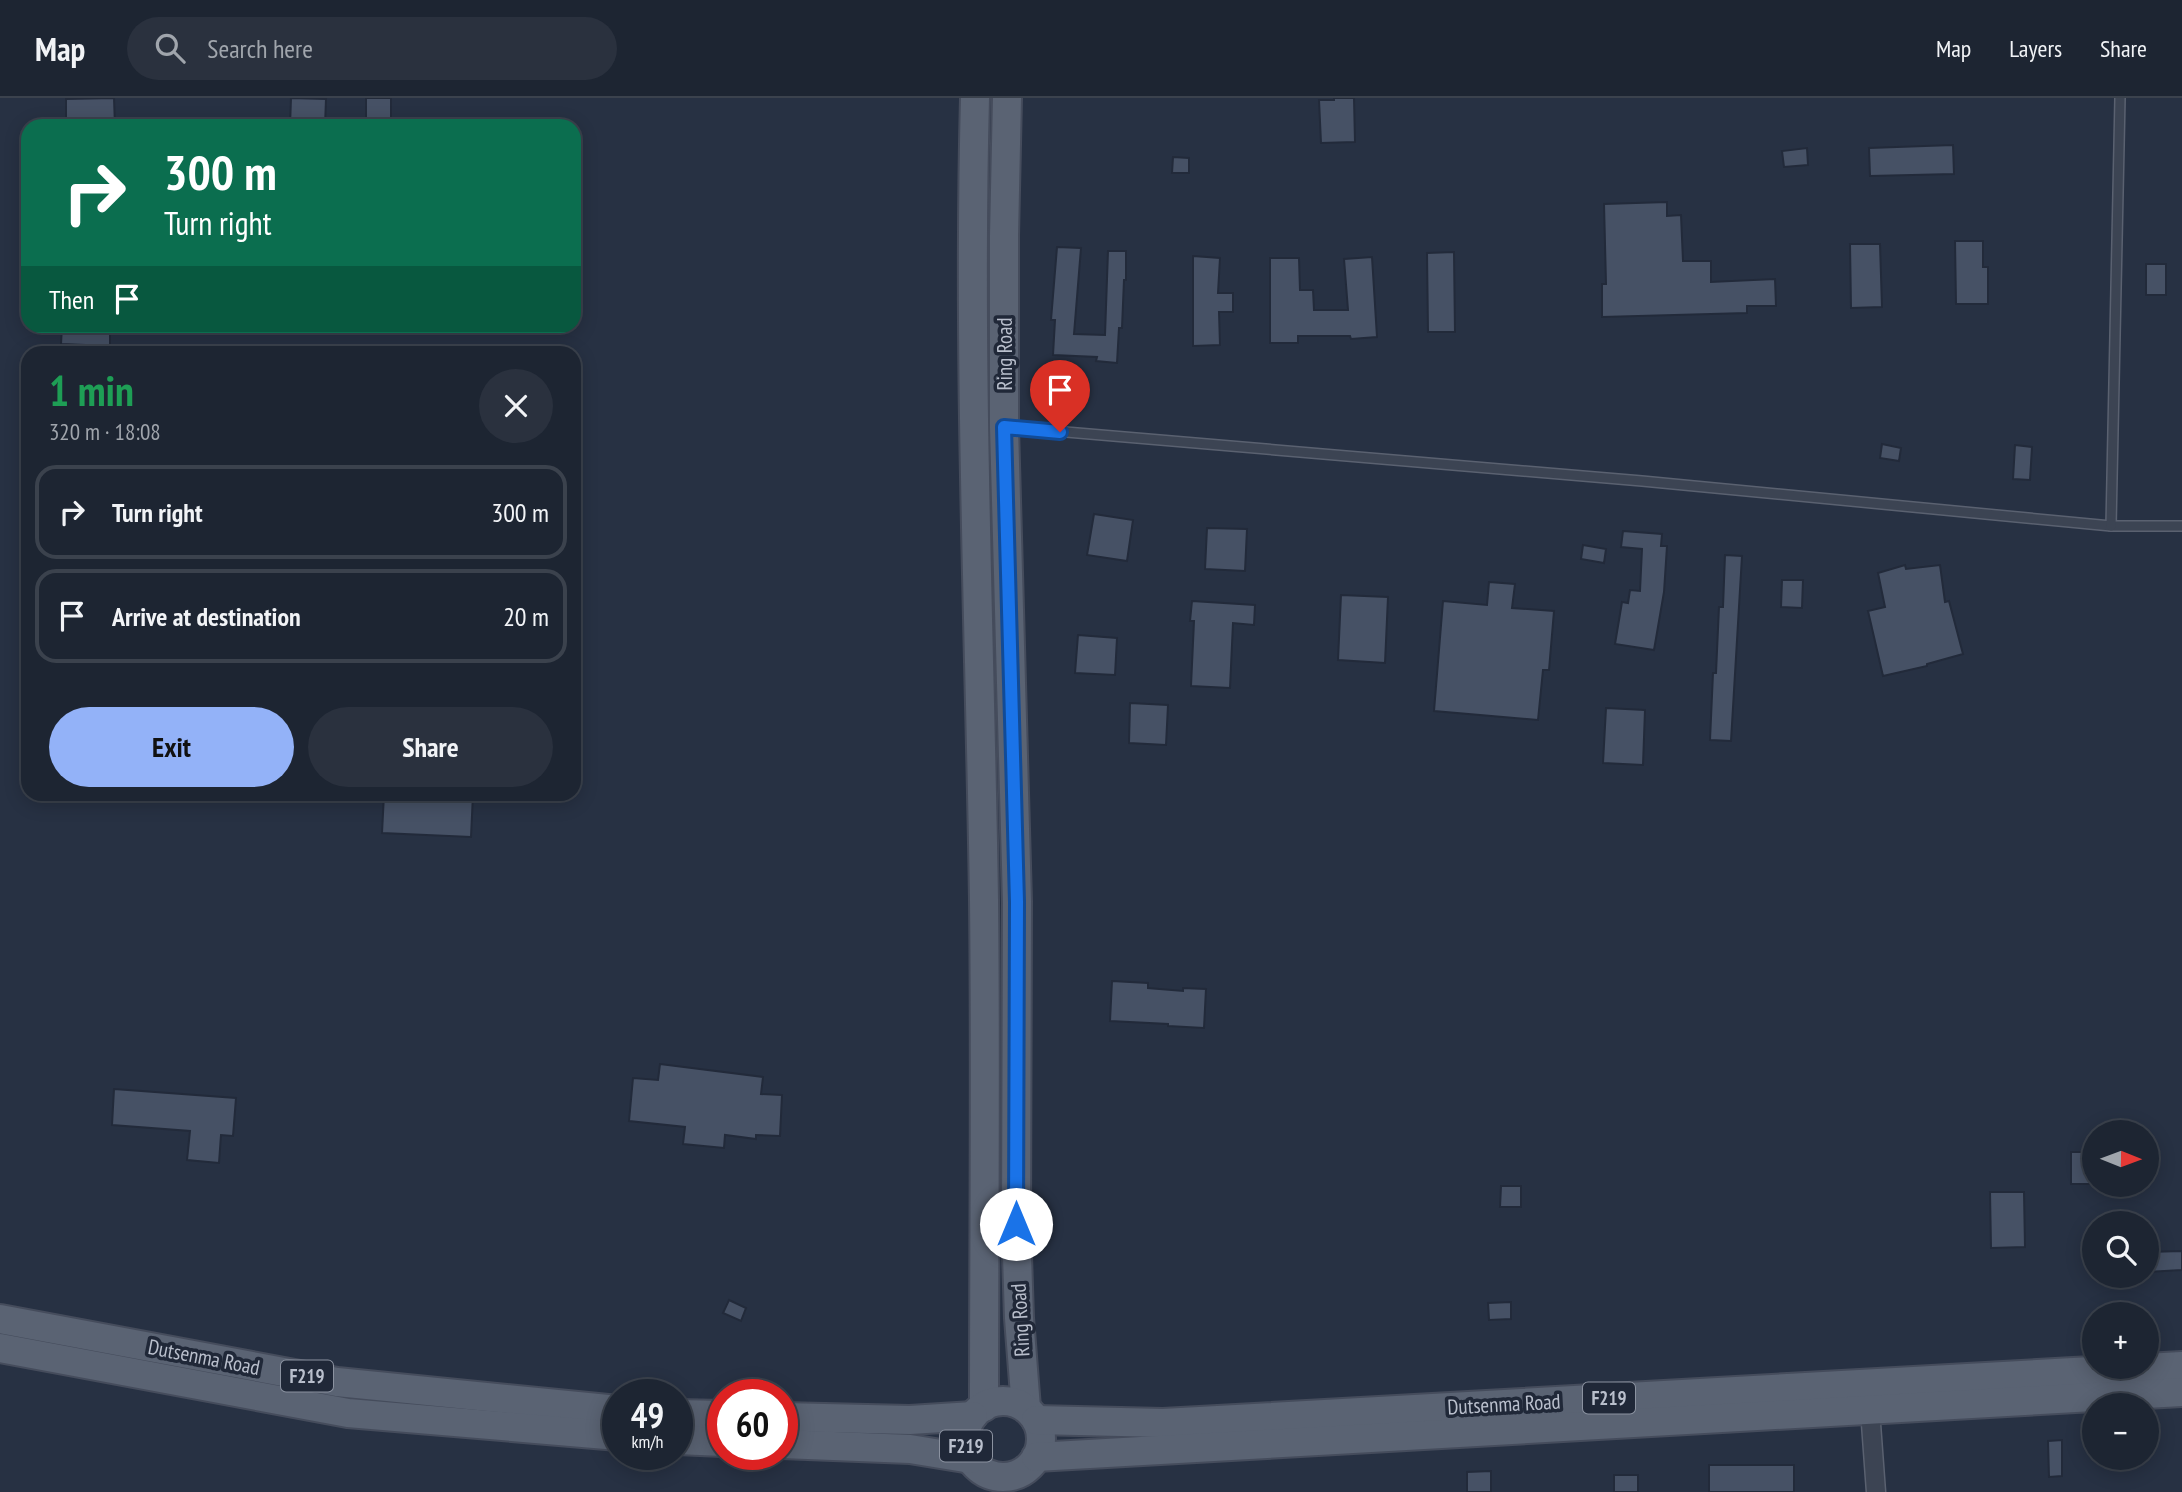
<!DOCTYPE html>
<html lang="en">
<head>
<meta charset="utf-8">
<style>
  body { margin:0; font-family:"PT Sans Narrow",sans-serif; background:#2a313e; color:#f1f3f6; height:100vh; display:flex; flex-direction:column; font-size:26px; white-space:nowrap }
  * { box-sizing:border-box; margin:0 }
  p { font-size:23px; color:#a0a5ac }
  .icon { flex:none; width:38px; height:38px; fill:none; stroke:currentColor; stroke-width:2; stroke-linecap:round; stroke-linejoin:round }
  .map { position:relative; flex:1; overflow:hidden }
  .details { position:absolute; left:21px; top:248px; width:560px; height:455px; display:flex; flex-direction:column; background:#1d2532; border-radius:21px; box-shadow:0 4px 18px #0003,0 0 0 2px #3b424d }
  .details>* { flex:none }
  .guide { position:absolute; left:21px; top:21px; width:560px; height:214px; border-radius:21px; box-shadow:0 4px 18px #0003,0 0 0 2px #3b424d; background:#0b6e4f; color:#fff; overflow:hidden }
  .needle { width:46px; rotate:91deg }
  .fabs { position:absolute; left:2082px; top:1022px; display:grid; gap:14px }
  .fabs a { display:grid; place-items:center; width:77px; height:77px; border-radius:50%; background:#1d2532; box-shadow:0 4px 18px #0003,0 0 0 2px #3b424d; font-size:35px }
  .speed { position:absolute; left:602px; top:1281px; display:flex; gap:14px; font-size:35px; font-weight:700; text-align:center }
  .speed>* { display:grid; place-content:center; width:91px; height:91px; border-radius:50%; background:#1d2532; box-shadow:0 4px 18px #0003,0 0 0 2px #3b424d; line-height:1 }
  .speed small { font-size:18px; font-weight:400 }
  .speed .limit { border:10px solid #d22; background:#fff; color:#111 }
  .pin { position:absolute; display:grid; place-items:center; width:60px; height:60px; color:#fff; margin:-72px -30px; border-radius:50% 50% 50% 0; rotate:-45deg; box-shadow:0 0 7px #0007 }
  .pin .icon { rotate:45deg }
  .me { position:absolute; width:77px; margin:-38px; rotate:0deg; stroke-linejoin:round; filter:drop-shadow(0 0 5px #0008) }
  .turn { display:flex; align-items:center; gap:24px; height:147px; padding:0 28px; font-size:32px }
  .turn .icon { width:91px; height:91px; stroke-width:2.5 }
  .turn b { display:block; font-size:49px; line-height:60px }
  .then { display:flex; align-items:center; height:66px; padding:0 28px; background:#0003; gap:14px; font-size:26px }
  .round { display:grid; place-items:center; flex:none; width:74px; height:74px; border-radius:37px; background:#2a313e }
  .headline { display:flex; align-items:center; justify-content:space-between; height:119px; padding:0 28px }
  h1 { font-size:42px; font-weight:700; line-height:52px; color:#1e9e55 }
  .button { display:flex; gap:14px; margin-top:auto; padding:14px 28px }
  .button a { flex:1; height:80px; border-radius:42px; background:#93b2f8; color:#111; font-size:28px; font-weight:700; line-height:80px; text-align:center }
  .button a+a { background:#2a313e; color:#f1f3f6 }
  ul { padding:0; list-style:none }
  li { display:flex; align-items:center; gap:21px; height:94px; margin:0 14px 10px; padding:0 14px; border:4px solid #3b424d; border-radius:21px }
  li div { flex:1 }
  li b { display:block; font-size:26px }
  li em { font-style:normal }
  header { display:flex; align-items:center; gap:42px; box-sizing:border-box; height:98px; padding:0 35px; background:#1d2532; border-bottom:2px solid #3b424d }
  header strong { font-size:33px }
  nav { display:flex; gap:38px; margin-inline-start:auto; font-size:24px }
  .search { width:490px; height:63px; background:#2a313e; display:flex; align-items:center; gap:18px; box-sizing:border-box; padding:0 24px; border-radius:38px; color:#a0a5ac; font-size:26px }
  .map>svg:first-child { display:block }
</style>
</head>
<body>
<header>
<strong>Map</strong>
<div class="search"><svg class="icon" aria-label="search" viewBox="0 0 24 24"><circle cx="10" cy="10" r="6"/><path d="M15 15l6 6"/></svg>Search here</div>
<nav><a>Map</a><a>Layers</a><a>Share</a></nav>
</header>
<div class="map">
<svg width="2182" height="1394" viewBox="0 0 2182 1394">
  <rect width="100%" height="100%" fill="#273143"/>
  <g fill="#465165" stroke="#222a3a" stroke-width="2">
    <path d="M114 0 115 28H66V1Z"/>
    <path d="M291 0 326 1 325 28H290Z"/>
    <rect x="366" y="0" width="25" height="28"/>
    <path d="M1334 0H1354L1355 44 1321 45 1319 2H1334Z"/>
    <path d="M1953 47 1954 76 1870 78 1869 50Z"/>
    <path d="M1807 50 1808 67 1784 69 1782 53Z"/>
    <path d="M1173 59 1189 60V75H1172Z"/>
    <path d="M1667 104V118L1681 117 1683 163H1711V184L1775 181 1776 208H1747V215L1602 219V186H1606L1604 106Z"/>
    <path d="M1955 143H1983V169H1988V206H1956Z"/>
    <path d="M1850 146H1880L1882 209 1851 210Z"/>
    <path d="M1057 149 1081 150 1074 236 1105 237 1108 153H1126V182H1124L1122 230H1119L1117 265 1096 263 1097 259 1053 257 1055 222H1051Z"/>
    <path d="M1454 154 1455 234H1428L1427 155Z"/>
    <path d="M1193 158 1220 160 1218 195H1233V214H1219L1220 247 1193 248Z"/>
    <path d="M1372 159 1377 239 1351 241 1350 238H1298V245H1270V160H1299L1300 192H1313L1314 212H1348L1344 161Z"/>
    <rect x="2146" y="166" width="20" height="31"/>
    <path d="M62 228H110V248L61 246Z"/>
    <path d="M1882 346 1901 350 1899 363 1880 360Z"/>
    <path d="M2015 347 2032 349 2030 382 2013 381Z"/>
    <path d="M1094 416 1133 422 1127 463 1087 457Z"/>
    <path d="M1207 430 1247 431 1245 473 1205 471Z"/>
    <path d="M1623 433 1662 436 1661 448H1667L1664 494 1654 552 1615 546 1622 504 1628 505 1630 492 1640 493 1642 451 1621 449Z"/>
    <path d="M1583 447 1606 451 1604 465 1581 461Z"/>
    <path d="M1725 457 1742 458 1731 643 1710 642 1713 575H1716L1719 509H1723Z"/>
    <path d="M1905 467 1906 471 1940 467 1945 504 1949 503 1963 556 1927 566V568L1883 578 1868 513 1885 509 1878 475Z"/>
    <path d="M1782 482H1803L1802 510 1781 509Z"/>
    <path d="M1489 484 1515 486 1512 510 1554 513 1549 572H1543L1538 622 1434 613 1443 503 1487 507Z"/>
    <path d="M1341 497 1388 499 1385 565 1338 562Z"/>
    <path d="M1192 503 1255 507 1254 527 1233 525 1230 590 1191 588 1194 523H1190Z"/>
    <path d="M1078 537 1117 540 1115 577 1075 575Z"/>
    <path d="M1130 605 1168 607 1166 647 1129 645Z"/>
    <path d="M1606 610 1645 612 1643 667 1603 665Z"/>
    <path d="M384 696H473L471 739 382 735Z"/>
    <path d="M1112 883 1148 885V890L1183 893V890L1206 891 1204 930 1168 928V926L1110 923Z"/>
    <path d="M660 966 763 979 761 996 782 997 780 1038 756 1037V1041L725 1037 724 1050 683 1046 685 1029 629 1023 633 980 658 982Z"/>
    <path d="M114 991 236 1000 233 1038 221 1037 219 1065 187 1062 190 1033 112 1027Z"/>
    <rect x="2071" y="1054" width="24" height="32"/>
    <path d="M1501 1088H1521V1109H1500Z"/>
    <path d="M1990 1094H2024L2025 1149 1991 1150Z"/>
    <path d="M2182 1153V1172L2147 1174V1154Z"/>
    <path d="M729 1202 746 1210 741 1223 723 1215Z"/>
    <path d="M1511 1204V1221L1489 1222 1488 1205Z"/>
    <path d="M2062 1342V1378L2049 1379 2048 1343Z"/>
    <rect x="1709" y="1367" width="85" height="27"/>
    <path d="M1491 1373V1394H1467V1374Z"/>
    <rect x="1614" y="1377" width="24" height="17"/>
  </g>
  <g fill="none" stroke-linecap="round" stroke-linejoin="round">
    <defs>
      <g id="lane">
        <path d="M1006 329 1642 383 2111 428H2182"/>
        <path d="M2111 428 2120 0"/>
      </g>
      <path id="street" d="M1870 1312 1876 1394"/>
      <g id="primary">
        <path d="M975 0C968 268 980 535 984 802 986 971 984 1140 984 1309"/>
        <path d="M1007 0 1004 138V329L1017 804 1016 1126 1019 1220 1026 1310"/>
        <path d="M0 1221 337 1284 618 1312"/>
        <path d="M0 1250 348 1315 618 1338"/>
        <circle cx="1003" cy="1341" r="38"/>
        <path d="M677 1316 723 1317"/>
        <path d="M782 1319 910 1322 973 1318"/>
        <path d="M1036 1322 1163 1325 2182 1268"/>
        <path d="M677 1342 723 1344"/>
        <path d="M782 1346 910 1351 971 1361"/>
        <path d="M1036 1359 2182 1294"/>
      </g>
    </defs>
    <use href="#lane" stroke="#5a6170" stroke-width="12"/>
    <use href="#street" stroke="#5a6170" stroke-width="21"/>
    <use href="#primary" stroke="#454c5c" stroke-width="32"/>
    <use href="#lane" stroke="#3c4453" stroke-width="9"/>
    <use href="#street" stroke="#3c4453" stroke-width="18"/>
    <use href="#primary" stroke="#5a6373" stroke-width="28"/>
  </g>
  <g fill="none" stroke-linecap="round" stroke-linejoin="round">
    <defs>
      <path id="route" d="M1016 1126 1017 804 1004 329 1060 334"/>
    </defs>
    <use href="#route" stroke="#114b97" stroke-width="18"/>
    <use href="#route" stroke="#1a73e8" stroke-width="12"/>
  </g>
  <g text-anchor="middle" dominant-baseline="central" stroke-width="7" stroke-linejoin="round" paint-order="stroke">
    <g fill="#202838" stroke="#8b92a0" stroke-width="2">
      <rect x="281" y="1262.5" width="52" height="31" rx="5"/>
      <rect x="1583" y="1284.5" width="52" height="31" rx="5"/>
      <rect x="940" y="1332.5" width="52" height="31" rx="5"/>
    </g>
    <g font-size="19" font-weight="bold" fill="#b9bfcc">
      <text x="307" y="1278">F219</text>
      <text x="1609" y="1300">F219</text>
      <text x="966" y="1348">F219</text>
    </g>
    <g font-size="21" fill="#b9bfcc" stroke="#202838">
      <text transform="translate(1004 256) rotate(-90)">Ring Road</text>
      <text transform="translate(1020 1222) rotate(-93)">Ring Road</text>
      <text transform="translate(204 1259) rotate(11)">Dutsenma Road</text>
      <text transform="translate(1504 1306) rotate(-3)">Dutsenma Road</text>
    </g>
  </g>
</svg>
<div class="fabs">
<a><svg class="needle" viewBox="-14 -14 28 28"><path d="M0-13l5 13h-10z" fill="#e53935"/><path d="M0 13l5-13h-10z" fill="#a0a5ac"/></svg></a>
<a><svg class="icon" aria-label="search" viewBox="0 0 24 24"><circle cx="10" cy="10" r="6"/><path d="M15 15l6 6"/></svg></a>
<a>+</a>
<a>−</a>
</div>
<div class="speed"><div>49<small>km/h</small></div><div class="limit">60</div></div>
<div class="pin" style="left:1060px;top:334px;background:#d93025"><svg class="icon" aria-label="arrive" viewBox="0 0 24 24"><path d="M6 21V4h12l-3 4 3 4H6"/></svg></div>
<svg class="me" style="left:1016px;top:1126px" viewBox="-20 -20 40 40"><circle r="19" fill="#fff"/><path d="M0-13L10 11 0 6-10 11z" fill="#1a73e8"/></svg>
<div class="guide">
<div class="turn"><svg class="icon" aria-label="right" viewBox="0 0 24 24"><path d="M7 20v-9h11M14 6l5 5-5 5"/></svg><div><b>300 m</b>Turn right</div></div>
<div class="then">Then<svg class="icon" aria-label="arrive" viewBox="0 0 24 24"><path d="M6 21V4h12l-3 4 3 4H6"/></svg></div>
</div>
<section class="details">
<div class="headline"><div><h1>1 min</h1><p>320 m · 18:08</p></div><a class="round"><svg class="icon" aria-label="close" viewBox="0 0 24 24"><path d="M6 6l12 12M18 6L6 18"/></svg></a></div>
<ul>
<li><svg class="icon" aria-label="right" viewBox="0 0 24 24"><path d="M7 20v-9h11M14 6l5 5-5 5"/></svg><div><b>Turn right</b></div><em>300 m</em></li>
<li><svg class="icon" aria-label="arrive" viewBox="0 0 24 24"><path d="M6 21V4h12l-3 4 3 4H6"/></svg><div><b>Arrive at destination</b></div><em>20 m</em></li>
</ul>
<div class="button"><a>Exit</a><a>Share</a></div>
</section>
</div>
</body>
</html>
